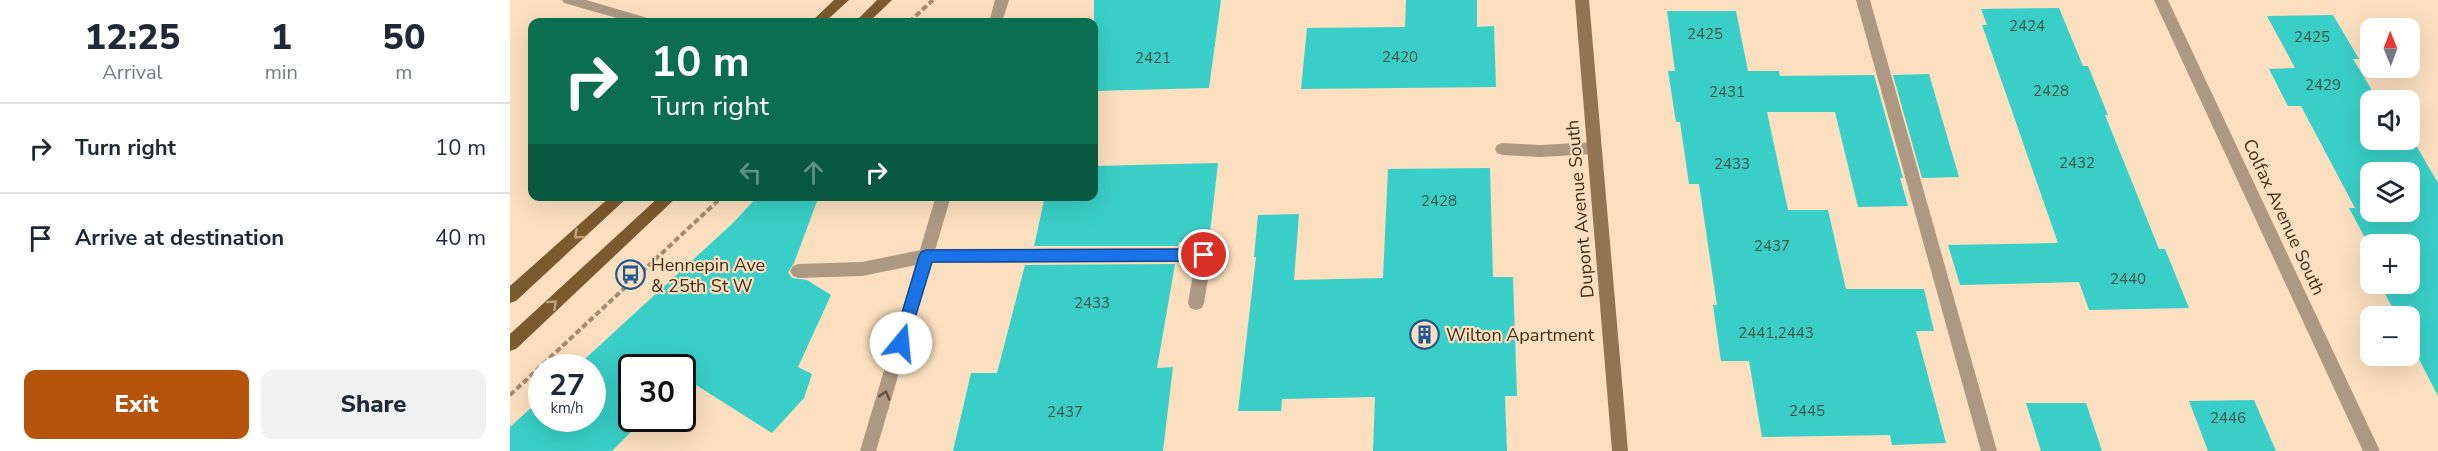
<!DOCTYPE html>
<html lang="en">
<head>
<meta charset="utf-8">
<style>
  body { margin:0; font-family:"Nunito Sans",sans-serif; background:#f2f2f3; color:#1f2937; height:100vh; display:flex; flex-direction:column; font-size:22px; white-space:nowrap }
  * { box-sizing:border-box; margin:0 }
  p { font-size:20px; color:#747a83 }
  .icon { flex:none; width:33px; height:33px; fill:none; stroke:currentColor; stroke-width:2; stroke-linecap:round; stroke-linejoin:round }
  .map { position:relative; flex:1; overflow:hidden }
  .details { display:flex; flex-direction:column; background:#fff; width:510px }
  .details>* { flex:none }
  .banner { position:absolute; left:18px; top:18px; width:570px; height:183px; border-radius:12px; box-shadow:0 6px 24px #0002; background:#0b6e4f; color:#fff; overflow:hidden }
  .needle { width:39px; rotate:359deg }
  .fabs { position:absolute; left:1850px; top:18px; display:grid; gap:12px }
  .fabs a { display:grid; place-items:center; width:60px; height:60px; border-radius:12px; background:#fff; box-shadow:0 6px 24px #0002; font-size:30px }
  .speed { position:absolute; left:18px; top:354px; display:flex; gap:12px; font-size:30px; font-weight:700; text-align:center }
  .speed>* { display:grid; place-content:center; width:78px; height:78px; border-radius:50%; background:#fff; box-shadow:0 6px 24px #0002; line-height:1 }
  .speed small { font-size:15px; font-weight:400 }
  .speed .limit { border:3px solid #111; border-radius:9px; background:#fff; color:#111 }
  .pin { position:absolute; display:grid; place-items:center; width:51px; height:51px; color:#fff; margin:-26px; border:3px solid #fff; border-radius:50%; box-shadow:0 2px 6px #0007 }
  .me { position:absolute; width:66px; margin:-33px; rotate:17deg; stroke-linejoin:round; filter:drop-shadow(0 0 4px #0008) }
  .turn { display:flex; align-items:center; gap:21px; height:126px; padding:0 24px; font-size:27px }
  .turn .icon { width:78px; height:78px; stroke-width:2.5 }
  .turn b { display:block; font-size:42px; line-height:51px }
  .lanes { display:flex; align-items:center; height:57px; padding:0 24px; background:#0003; justify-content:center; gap:30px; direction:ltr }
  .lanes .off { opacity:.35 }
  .eta { display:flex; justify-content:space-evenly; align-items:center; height:102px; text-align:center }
  .eta b { font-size:36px; font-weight:800; line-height:42px }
  .primary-button { display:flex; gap:12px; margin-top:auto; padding:12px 24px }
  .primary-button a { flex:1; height:69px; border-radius:12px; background:#b45309; color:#fff; font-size:24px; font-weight:800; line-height:69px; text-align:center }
  .primary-button a+a { background:#f2f2f3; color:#1f2937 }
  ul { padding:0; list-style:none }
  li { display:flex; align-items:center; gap:18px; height:90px; padding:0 24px; border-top:2px solid #e0e1e3 }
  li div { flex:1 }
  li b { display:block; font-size:22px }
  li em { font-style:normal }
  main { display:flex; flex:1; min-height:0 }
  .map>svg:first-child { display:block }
</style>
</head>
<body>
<main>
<section class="details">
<div class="eta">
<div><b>12:25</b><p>Arrival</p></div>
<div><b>1</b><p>min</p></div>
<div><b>50</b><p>m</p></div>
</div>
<ul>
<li><svg class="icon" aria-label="right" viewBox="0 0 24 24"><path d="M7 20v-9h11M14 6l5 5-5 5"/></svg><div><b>Turn right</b></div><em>10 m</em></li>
<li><svg class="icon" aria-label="arrive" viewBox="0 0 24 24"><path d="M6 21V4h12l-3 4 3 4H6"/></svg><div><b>Arrive at destination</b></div><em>40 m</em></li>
</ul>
<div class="primary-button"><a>Exit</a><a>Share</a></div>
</section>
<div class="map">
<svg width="1928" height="451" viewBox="0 0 1928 451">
  <rect width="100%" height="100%" fill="#fbdfbe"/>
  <g fill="#39cfc8" fill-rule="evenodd">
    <path d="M584 0H711L699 88 584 91Z"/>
    <path d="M896 0H967V27L984 26 986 87 791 89 797 28 895 27Z"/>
    <path d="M1549 8 1573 66H1578L1598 115H1595L1649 249H1655L1679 308 1579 310 1569 282 1450 285 1438 245 1548 243 1472 25H1477L1471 9Z"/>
    <path d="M1157 11H1226L1238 71H1269L1270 76 1364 75 1393 178H1390L1398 206 1348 207 1325 112H1257L1278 210H1318L1336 289H1414L1424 331H1406L1436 443 1382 445 1380 435 1252 437 1239 361H1211L1203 305H1207L1189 184H1179L1170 122H1166L1158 71H1165Z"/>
    <path d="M1823 15 1849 59H1843L1868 100H1860V140H1899L1900 135 1928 183V396L1899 340V316H1887L1875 294H1885L1879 284H1899V244H1860V247L1839 208H1845L1791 106H1778L1759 69 1785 68 1757 16ZM1860 172H1899V212H1860Z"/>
    <path d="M1419 74 1449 177 1412 178 1383 75Z"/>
    <path d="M708 163 699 241 669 242 668 246H524L535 196H584V166Z"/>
    <path d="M980 168 983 277H1003L1007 396H995L997 451H863L865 397 772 399 771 411H728L746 257H744L748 215 789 214 784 280 873 278 878 169Z"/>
    <path d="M248 196H309L284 263 278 272 282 278 297 280 321 295 288 367 302 374 294 398 262 433 175 378 172 381V368H122V418H135L102 451H0V427L32 398V418H82V368H65L223 223Z"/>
    <path d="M665 264 647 368 663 367 653 451H443L461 373H487L515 265Z"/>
    <path d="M1744 400 1766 451H1698L1679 401Z"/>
    <path d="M1516 403H1576L1592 451H1531Z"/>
  </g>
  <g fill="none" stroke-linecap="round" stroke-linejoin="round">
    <g stroke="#a38b6f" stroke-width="4" stroke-dasharray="6 3" stroke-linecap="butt">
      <path d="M399 22 423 0"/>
      <path d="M0 395 213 196"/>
    </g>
    <g fill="#ad9982" fill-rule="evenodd">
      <path d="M1346 0H1360L1487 451H1471Z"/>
      <path d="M1084 142 1089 144 1091 148 1089 152 1084 154 1031 157 992 155 987 153 985 149 987 145 992 143 1031 145Z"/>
      <path d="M694 248 699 250 702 255 694 303 692 308 686 310 680 308 678 303 685 262 416 263 352 276 288 278 283 276 280 271 283 266 288 264 352 262 416 249Z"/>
    </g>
    <g fill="#ad9982" fill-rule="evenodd">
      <path d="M52 0H76L141 19 143 22H121L54 3Z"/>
      <path d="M485 0H499L492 22H479Z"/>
      <path d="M1644 0H1658L1870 451H1853Z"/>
      <path d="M426 196H441L366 451H350Z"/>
    </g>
    <path fill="#917452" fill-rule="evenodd" d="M1065 0H1079L1118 451H1102Z"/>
    <g fill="#7d5a2e" fill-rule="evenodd">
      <path d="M324 0H339L315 22H301Z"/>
      <path d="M367 0H382L359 22H345Z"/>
      <path d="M101 196H119L6 301 0 303V286Z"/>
      <path d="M150 196H168L6 349 0 351V334Z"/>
    </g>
  </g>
  <defs><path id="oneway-chevron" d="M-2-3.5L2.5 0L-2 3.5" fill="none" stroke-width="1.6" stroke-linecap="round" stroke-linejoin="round" transform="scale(1.5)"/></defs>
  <g stroke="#c2a37d">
    <use href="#oneway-chevron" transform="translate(68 235) rotate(138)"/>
    <use href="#oneway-chevron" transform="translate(43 304) rotate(-42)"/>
  </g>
  <use stroke="#67533d" href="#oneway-chevron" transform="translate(375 395) rotate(-73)"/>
  <path fill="#1a73e8" stroke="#114b97" stroke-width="1.5" d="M694 249 699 251 701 255 699 260 694 261 422 262 396 348 391 350 385 348 383 343 409 256 411 252 416 250Z"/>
  <defs>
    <symbol id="bus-ring" viewBox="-11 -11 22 22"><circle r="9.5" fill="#fbdfbe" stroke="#215a91" stroke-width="1.5"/><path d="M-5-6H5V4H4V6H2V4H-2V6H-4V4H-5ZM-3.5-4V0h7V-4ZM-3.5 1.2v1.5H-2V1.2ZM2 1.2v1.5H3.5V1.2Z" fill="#215a91"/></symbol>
    <symbol id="building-ring" viewBox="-11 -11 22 22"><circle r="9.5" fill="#fbdfbe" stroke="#215a91" stroke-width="1.5"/><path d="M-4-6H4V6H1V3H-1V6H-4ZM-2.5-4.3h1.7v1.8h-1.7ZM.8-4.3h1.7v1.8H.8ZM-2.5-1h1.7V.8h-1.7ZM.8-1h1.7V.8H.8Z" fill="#215a91"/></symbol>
  </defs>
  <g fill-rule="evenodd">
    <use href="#bus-ring" x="104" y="258" width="33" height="33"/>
    <use href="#building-ring" x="898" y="318" width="33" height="33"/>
  </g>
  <g text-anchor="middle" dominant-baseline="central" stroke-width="4.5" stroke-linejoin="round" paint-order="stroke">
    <g font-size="15" fill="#3f5644">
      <text x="1517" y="26">2424</text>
      <text x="1195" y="34">2425</text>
      <text x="1802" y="37">2425</text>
      <text x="890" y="57">2420</text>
      <text x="643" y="58">2421</text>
      <text x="1813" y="85">2429</text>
      <text x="1541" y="91">2428</text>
      <text x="1217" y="92">2431</text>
      <text x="1567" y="163">2432</text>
      <text x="1222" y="164">2433</text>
      <text x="929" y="201">2428</text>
      <text x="1262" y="246">2437</text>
      <text x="1618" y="279">2440</text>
      <text x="582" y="303">2433</text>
      <text x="1266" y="333">2441,2443</text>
      <text x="1297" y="411">2445</text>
      <text x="555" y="412">2437</text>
      <text x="1718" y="418">2446</text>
    </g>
    <g font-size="18" fill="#412e18" stroke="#fbdfbe">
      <text transform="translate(1070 209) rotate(-95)">Dupont Avenue South</text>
      <text transform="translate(1774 217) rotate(65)">Colfax Avenue South</text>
    </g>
    <g font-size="18" fill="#412e18" stroke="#fbdfbe" text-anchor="start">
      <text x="141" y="265">Hennepin Ave<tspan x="141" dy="21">&amp; 25th St W</tspan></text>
      <text x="936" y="335">Wilton Apartment</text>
    </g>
  </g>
</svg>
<div class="fabs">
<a><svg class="needle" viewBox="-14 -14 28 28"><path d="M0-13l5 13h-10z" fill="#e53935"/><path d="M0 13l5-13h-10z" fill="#747a83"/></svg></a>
<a><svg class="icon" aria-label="sound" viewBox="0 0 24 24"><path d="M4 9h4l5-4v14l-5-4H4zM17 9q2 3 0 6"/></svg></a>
<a><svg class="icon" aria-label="layers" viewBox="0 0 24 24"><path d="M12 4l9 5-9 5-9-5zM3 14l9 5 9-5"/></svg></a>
<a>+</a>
<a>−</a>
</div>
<div class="speed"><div>27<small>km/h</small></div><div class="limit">30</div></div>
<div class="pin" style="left:694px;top:255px;background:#d93025"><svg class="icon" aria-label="arrive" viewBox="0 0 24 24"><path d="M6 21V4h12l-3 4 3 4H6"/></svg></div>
<svg class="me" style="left:391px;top:343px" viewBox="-20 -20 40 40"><circle r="19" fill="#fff"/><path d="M0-13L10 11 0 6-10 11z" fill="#1a73e8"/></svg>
<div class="banner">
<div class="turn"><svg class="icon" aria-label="right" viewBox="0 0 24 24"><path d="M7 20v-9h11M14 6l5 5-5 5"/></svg><div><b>10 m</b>Turn right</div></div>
<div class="lanes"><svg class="icon off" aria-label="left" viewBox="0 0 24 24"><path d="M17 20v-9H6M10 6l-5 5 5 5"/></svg><svg class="icon off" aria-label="ahead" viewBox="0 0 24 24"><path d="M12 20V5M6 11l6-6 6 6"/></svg><svg class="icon" aria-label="right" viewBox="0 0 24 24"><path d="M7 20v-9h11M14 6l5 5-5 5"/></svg></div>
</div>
</div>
</main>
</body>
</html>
